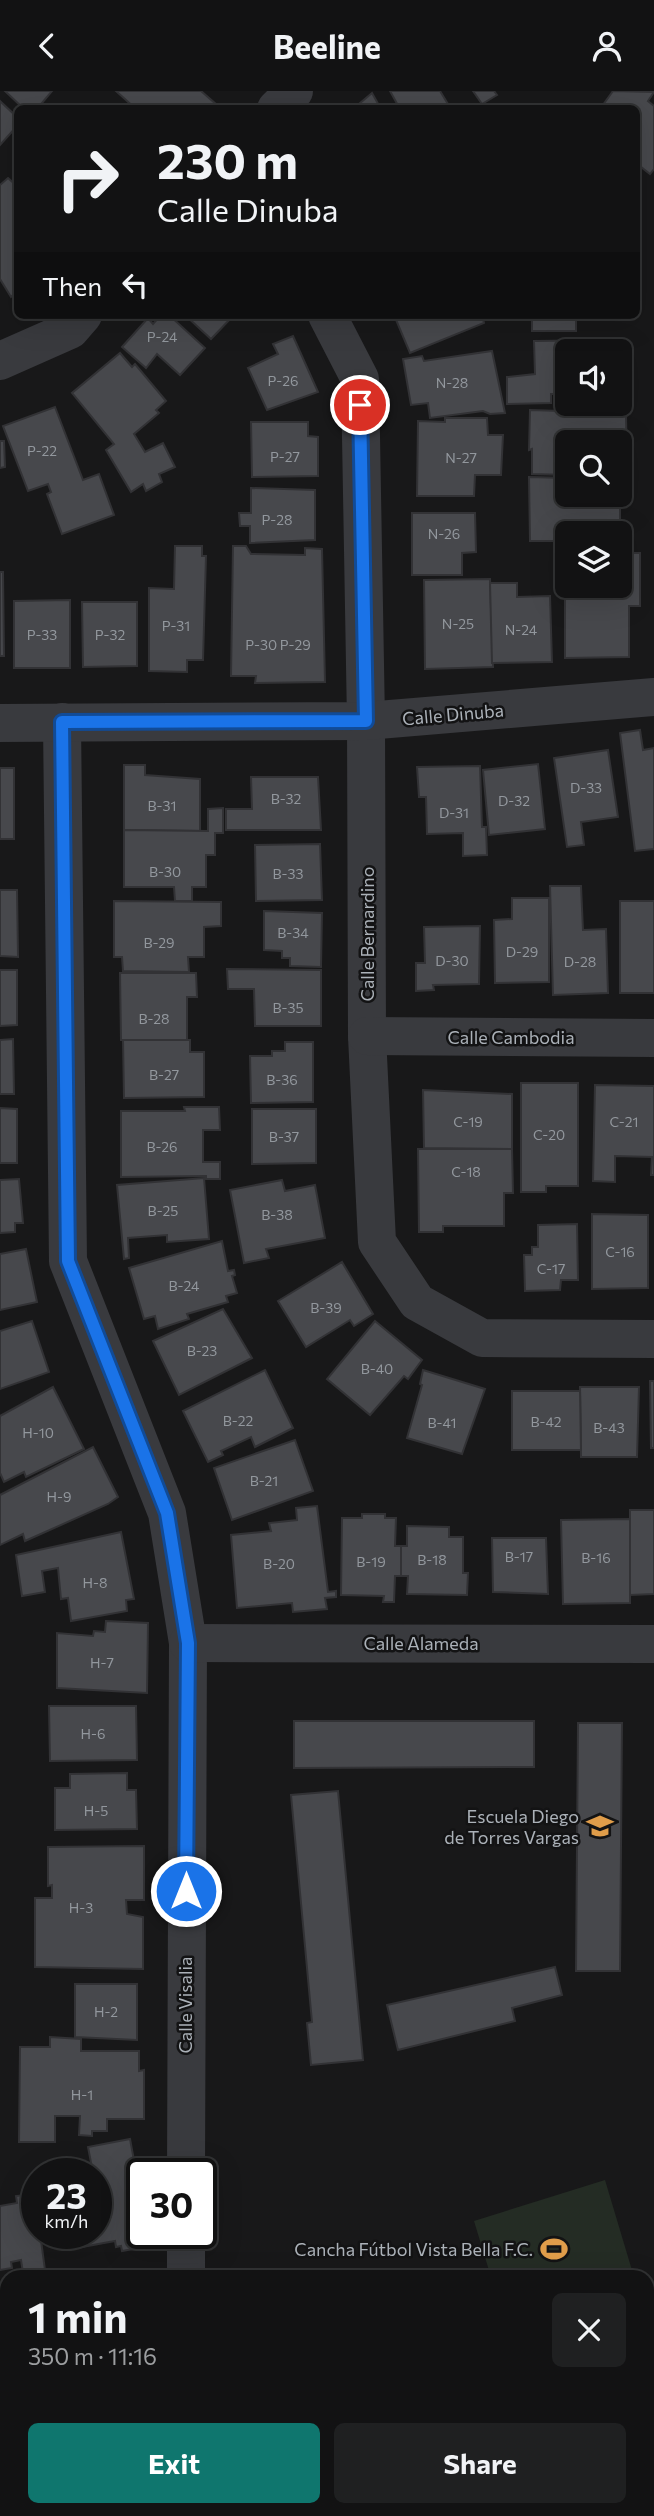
<!DOCTYPE html>
<html lang="en">
<head>
<meta charset="utf-8">
<style>
  body { margin:0; font-family:Commissioner,sans-serif; background:#1f2021; color:#f1f3f6; height:100vh; display:flex; flex-direction:column; font-size:26px; white-space:nowrap }
  * { box-sizing:border-box; margin:0 }
  p { font-size:23px; color:#9c9ea0 }
  .icon { flex:none; width:38px; height:38px; fill:none; stroke:currentColor; stroke-width:2; stroke-linecap:round; stroke-linejoin:round }
  .map { position:relative; flex:1; overflow:hidden }
  .sheet { position:absolute; left:0px; top:2179px; width:654px; height:247px; display:flex; flex-direction:column; background:#121213; border-radius:21px 21px 0 0; box-shadow:0 7px 28px #0002,0 0 0 2px #313233 }
  .sheet>* { flex:none }
  .banner { position:absolute; left:14px; top:14px; width:626px; height:214px; border-radius:10px; box-shadow:0 7px 28px #0002,0 0 0 2px #313233; background:#121213; color:#f1f3f6; overflow:hidden }
  .buttons { position:absolute; left:555px; top:248px; display:grid; gap:14px }
  .buttons a { display:grid; place-items:center; width:77px; height:77px; border-radius:10px; background:#121213; box-shadow:0 7px 28px #0002,0 0 0 2px #313233; font-size:35px }
  .speed { position:absolute; left:21px; top:2067px; display:flex; gap:14px; font-size:35px; font-weight:700; text-align:center }
  .speed>* { display:grid; place-content:center; width:91px; height:91px; border-radius:50%; background:#121213; box-shadow:0 7px 28px #0002,0 0 0 2px #313233; line-height:1 }
  .speed small { font-size:18px; font-weight:400 }
  .speed .limit { border:4px solid #111; border-radius:10px; background:#fff; color:#111 }
  .pin { position:absolute; display:grid; place-items:center; width:60px; height:60px; color:#fff; margin:-30px; border:4px solid #fff; border-radius:50%; box-shadow:0 2px 7px #0007 }
  .me { position:absolute; width:77px; margin:-38px; rotate:0deg; stroke-linejoin:round; filter:drop-shadow(0 0 5px #0008) }
  .turn { display:flex; align-items:center; gap:24px; height:147px; padding:0 28px; font-size:32px }
  .turn .icon { width:91px; height:91px; stroke-width:2.5 }
  .turn b { display:block; font-size:49px; line-height:60px }
  .then { display:flex; align-items:center; height:66px; padding:0 28px; background:#0003; gap:14px; font-size:26px }
  .round { display:grid; place-items:center; flex:none; width:74px; height:74px; border-radius:10px; background:#1f2021 }
  .headline { display:flex; align-items:center; justify-content:space-between; height:119px; padding:0 28px }
  h1 { font-size:42px; font-weight:700; line-height:52px }
  .button { display:flex; gap:14px; margin-top:auto; padding:14px 28px }
  .button a { flex:1; height:80px; border-radius:10px; background:#0f766e; color:#fff; font-size:28px; font-weight:700; line-height:80px; text-align:center }
  .button a+a { background:#1f2021; color:#f1f3f6 }
  header { display:flex; justify-content:space-between; align-items:center; height:91px; padding:0 28px; background:#121213; font-size:32px; font-weight:700 }
  .map>svg:first-child { display:block }
</style>
</head>
<body>
<header><svg class="icon" aria-label="back" viewBox="0 0 24 24"><path d="M15 5l-7 7 7 7"/></svg>Beeline<svg class="icon" aria-label="person" viewBox="0 0 24 24"><circle cx="12" cy="8" r="4"/><path d="M4 21q1-7 8-7t8 7"/></svg></header>
<div class="map">
<svg width="654" height="2425" viewBox="0 0 654 2425">
  <rect width="100%" height="100%" fill="#181819"/>
  <path fill="#242c24" d="M605 2089 634 2186H491L474 2130Z"/>
  <g fill="#47484c" stroke="#323235" stroke-width="2">
    <path d="M5 0H52L37 18H24Z"/>
    <path d="M116 0H201L217 14 214 18H136Z"/>
    <path d="M390 0H440L451 18H400Z"/>
    <path d="M473 0H494L497 4 482 13Z"/>
    <path d="M613 0 654 1 648 10 654 15V78L650 83 641 76 637 81V18H600Z"/>
    <path d="M372 2 381 18H353Z"/>
    <path d="M0 10 18 27V34L0 54Z"/>
    <path d="M8 87 18 96V199L11 206 0 188V94Z"/>
    <path d="M161 224H169L205 257 180 284 157 263 146 277 122 256 148 227 153 233Z"/>
    <path d="M185 224H234L211 248Z"/>
    <path d="M394 224H482L484 232 410 262Z"/>
    <path d="M532 224H618L617 229H606V226H576V240H532Z"/>
    <path d="M293 245 318 301 267 319 248 277 278 263 273 253Z"/>
    <path d="M618 249V261H567V303H551V312L507 313V286L535 283 534 250Z"/>
    <path d="M492 260 505 322 490 323 483 320 430 327 428 312 411 314 403 268 422 265 424 270Z"/>
    <path d="M120 262 132 276 135 273 166 310 156 319 159 322 134 343 145 361 163 352 175 376 159 383 162 391 146 400 143 393 131 401 106 359 114 353 72 302Z"/>
    <path d="M55 316 83 389 99 383 114 424 62 443 47 403 51 401 48 393 28 400 3 335Z"/>
    <path d="M530 319 626 322 627 385H620V352H567V384L532 383V358L529 359Z"/>
    <path d="M445 327H487L488 344H503L501 384H475L474 405H417L418 330 445 331Z"/>
    <path d="M251 331H308V345L318 346V385L252 386Z"/>
    <path d="M0 350H4L5 376 0 377Z"/>
    <path d="M529 386 567 387V404H620V387V442H559V450H530Z"/>
    <path d="M251 397 315 399V449L250 452V435H240L239 422H251Z"/>
    <path d="M412 422H475L476 461 462 462V484H412Z"/>
    <path d="M175 455H202V465H206L203 569H187V581L149 580V497L174 498Z"/>
    <path d="M233 455H246L251 463 305 464V457L322 458 325 591 255 592 256 585H231Z"/>
    <path d="M565 458 567 495H620V462H640V515H629V566L565 567Z"/>
    <path d="M0 481H3L4 565H0Z"/>
    <path d="M490 488 493 576 425 578 424 489Z"/>
    <path d="M490 492H517V506L550 505 552 571 492 572Z"/>
    <path d="M70 509V577H14V510Z"/>
    <path d="M82 511H137V575L83 576Z"/>
    <path d="M640 639 643 659 654 657V758L635 760 620 642Z"/>
    <path d="M608 659 618 726 581 731 584 754 567 756 554 667Z"/>
    <path d="M538 673 545 738 489 744 483 679Z"/>
    <path d="M124 674H145V684L200 688V740L124 739Z"/>
    <path d="M480 675 482 736H486L487 764 463 765V742L427 743 426 706H419L417 676Z"/>
    <rect x="0" y="677" width="14" height="71"/>
    <path d="M251 686H318L321 739H226V718H252Z"/>
    <path d="M223 717V742H215V764H206V796H192V810H175L174 796H124V739L208 740V718Z"/>
    <path d="M320 753 322 809 256 810 255 754Z"/>
    <path d="M550 795H581L583 839 606 838 608 902 553 904Z"/>
    <path d="M0 799H17L18 866 0 865Z"/>
    <path d="M512 807H549V891L495 892 494 829 512 828Z"/>
    <path d="M114 810 221 811V835L204 836V866H188L189 881 123 880 122 866H114Z"/>
    <rect x="620" y="810" width="34" height="92"/>
    <path d="M264 820 322 822 321 876 290 875V867H282V860L264 859Z"/>
    <path d="M480 835 479 893 433 894 434 899 416 900V872H425L424 836Z"/>
    <path d="M227 878 321 879V935H255L254 898H228Z"/>
    <path d="M0 879H17V934L0 935Z"/>
    <path d="M120 882H196L197 906H187V949H121Z"/>
    <path d="M13 948 14 1003H0V949Z"/>
    <path d="M123 949H190V961H204V1006L124 1007Z"/>
    <path d="M285 951H313V1011L251 1012 250 965H272V960H285Z"/>
    <path d="M521 992H578V1095H546V1101H521Z"/>
    <path d="M595 994 654 995V1084H651L652 1066 615 1065V1091L593 1090Z"/>
    <path d="M423 999 512 1003V1058L424 1057Z"/>
    <path d="M184 1016H219L220 1039H203V1071H220V1088H206V1085L121 1086V1020H185Z"/>
    <path d="M0 1017 17 1018V1072H0Z"/>
    <path d="M252 1018H316V1072L252 1073Z"/>
    <path d="M418 1058H512L513 1102H504V1135H443V1141H419Z"/>
    <path d="M204 1087 209 1148 167 1151V1144L128 1147 129 1167 124 1168 117 1094Z"/>
    <path d="M19 1088 23 1132H15V1141L0 1142V1089Z"/>
    <path d="M282 1089 285 1100 315 1094 325 1147 266 1158 269 1167 244 1172 230 1099Z"/>
    <path d="M592 1123 648 1124V1197L592 1198Z"/>
    <path d="M577 1133 578 1189H561L560 1199 525 1200 524 1164H532V1156H538V1134Z"/>
    <path d="M222 1150 228 1180 234 1179 235 1184 232 1185 237 1202 226 1205 228 1211 187 1223 189 1228 158 1238 155 1225 144 1228 129 1177Z"/>
    <path d="M26 1158 37 1211 0 1219V1163Z"/>
    <path d="M342 1171 373 1223 354 1235 350 1229 306 1256 278 1210Z"/>
    <path d="M223 1218 252 1267 179 1304 153 1250Z"/>
    <path d="M32 1230 49 1281 0 1298V1240Z"/>
    <path d="M375 1230 422 1269 408 1288 404 1285 370 1324 327 1288Z"/>
    <path d="M265 1279 293 1337 255 1356 251 1346 221 1360 223 1364 208 1371 183 1320Z"/>
    <path d="M423 1279 485 1298 462 1363 407 1347 422 1294 420 1293Z"/>
    <path d="M650 1290H654V1357H651Z"/>
    <path d="M53 1296 84 1358 26 1386 24 1381 4 1391 0 1382V1325Z"/>
    <path d="M580 1296H639L637 1366H581Z"/>
    <path d="M512 1300H580L581 1359H512Z"/>
    <path d="M295 1349 313 1400 232 1429 214 1377Z"/>
    <path d="M93 1356 118 1406 108 1413 25 1450 23 1443 0 1454V1404Z"/>
    <path d="M317 1415 328 1501 336 1500V1506L325 1507 327 1518 293 1521 292 1512 237 1517 231 1444 271 1440 269 1432 297 1429 296 1417Z"/>
    <path d="M630 1419H654V1503L630 1504Z"/>
    <path d="M362 1423H385V1427H396L395 1455H401V1485H395L394 1511H383L384 1505 341 1504 342 1427H362Z"/>
    <path d="M630 1428V1512L563 1513 561 1429Z"/>
    <path d="M407 1435 449 1436V1446H463V1482H468L467 1504 407 1503 408 1485H401V1455H407Z"/>
    <path d="M121 1441 134 1508 126 1509 127 1520 71 1530 68 1507 61 1508 58 1477 42 1480 45 1501 22 1505 16 1464Z"/>
    <path d="M492 1447H546L548 1503 493 1501Z"/>
    <path d="M106 1530 148 1532 147 1602 57 1597V1542L93 1545 94 1540 105 1541Z"/>
    <path d="M49 1615H136L137 1669 50 1670Z"/>
    <path d="M294 1630H534V1676L294 1677Z"/>
    <path d="M578 1632H622L620 1880H576Z"/>
    <path d="M127 1682V1699H136L137 1738 55 1739V1697H70V1683Z"/>
    <path d="M338 1700 363 1969 311 1974 307 1932 312 1931 291 1704Z"/>
    <path d="M144 1755V1809H126L127 1823 143 1826V1878L35 1876V1807H52V1794L48 1795V1756Z"/>
    <path d="M555 1876 562 1904 512 1917 515 1930 398 1959 387 1914Z"/>
    <path d="M75 1893H137V1949L75 1946Z"/>
    <path d="M50 1946 81 1948V1960H139V1980L144 1979V2028H107V2040H92V2045L79 2044 80 2025H55V2051H19L20 1956H50Z"/>
    <path d="M130 2048 142 2112V2142H147L149 2150 143 2152 144 2156 122 2160 121 2155 116 2156 115 2150 71 2158 70 2154 61 2156 59 2142H96V2082H93L88 2056Z"/>
    <path d="M33 2103 37 2142H40L45 2179 23 2182 21 2169 11 2171 12 2177 0 2179V2115L17 2112 16 2105Z"/>
    <path d="M7 2281V2328L5 2329 1 2300 4 2299 1 2282Z"/>
    <path d="M9 2418H53L54 2425H10Z"/>
    <path d="M80 2418H149L150 2425H76L75 2419Z"/>
    <path d="M164 2418H240L241 2425H165Z"/>
    <path d="M263 2418H348L349 2423 264 2425Z"/>
  </g>
  <g fill="none" stroke-linecap="round" stroke-linejoin="round">
    <g stroke="#393a3e" stroke-width="38">
      <path d="M276 18 294 0"/>
      <path d="M327 224 360 288 366 630 367 945 377 1151 417 1211 482 1247 654 1248"/>
      <path d="M0 270 70 239 83 224"/>
      <path d="M62 631 68 1170 167 1422 188 1552 186 2082"/>
      <path d="M0 632 366 630 654 606"/>
      <path d="M367 945 654 947"/>
      <path d="M188 1552 654 1553"/>
      <path d="M186 2142V2186"/>
      <path d="M0 2234 7 2232"/>
    </g>
  </g>
  <g fill="none" stroke-linecap="round" stroke-linejoin="round">
    <defs>
      <path id="route" d="M186 1800 188 1552 167 1422 68 1170 62 631 366 630 360 314"/>
    </defs>
    <use href="#route" stroke="#114b97" stroke-width="18"/>
    <use href="#route" stroke="#1a73e8" stroke-width="12"/>
  </g>
  <defs>
    <symbol id="school-bare" viewBox="-9 -9 18 18"><path d="M0-5L7-2L0 1L-7-2ZM-4 1L0 2.5L4 1V4Q0 6-4 4Z" fill="#e09d4a" stroke="#131314" stroke-width="2.5" paint-order="stroke"/></symbol>
    <symbol id="stadium-bare" viewBox="-9 -9 18 18"><path d="M0-5a6.5 5 0 1 0 0 10a6.5 5 0 1 0 0-10ZM-3.5-1.8h7v3.6h-7Z" fill="#e09d4a" stroke="#131314" stroke-width="2.5" paint-order="stroke"/></symbol>
  </defs>
  <g fill-rule="evenodd">
    <use href="#school-bare" x="581" y="1716" width="38" height="38"/>
    <use href="#stadium-bare" x="535" y="2139" width="38" height="38"/>
  </g>
  <g text-anchor="middle" dominant-baseline="central" stroke-width="5" stroke-linejoin="round" paint-order="stroke">
    <g font-size="14" fill="#92979d">
      <text x="162" y="245">P-24</text>
      <text x="283" y="289">P-26</text>
      <text x="452" y="291">N-28</text>
      <text x="42" y="359">P-22</text>
      <text x="285" y="365">P-27</text>
      <text x="461" y="366">N-27</text>
      <text x="277" y="428">P-28</text>
      <text x="444" y="442">N-26</text>
      <text x="458" y="532">N-25</text>
      <text x="176" y="534">P-31</text>
      <text x="521" y="538">N-24</text>
      <text x="42" y="543">P-33</text>
      <text x="110" y="543">P-32</text>
      <text x="278" y="553">P-30 P-29</text>
      <text x="586" y="696">D-33</text>
      <text x="286" y="707">B-32</text>
      <text x="514" y="709">D-32</text>
      <text x="162" y="714">B-31</text>
      <text x="454" y="721">D-31</text>
      <text x="165" y="780">B-30</text>
      <text x="288" y="782">B-33</text>
      <text x="293" y="841">B-34</text>
      <text x="159" y="851">B-29</text>
      <text x="522" y="860">D-29</text>
      <text x="452" y="869">D-30</text>
      <text x="580" y="870">D-28</text>
      <text x="288" y="916">B-35</text>
      <text x="154" y="927">B-28</text>
      <text x="164" y="983">B-27</text>
      <text x="282" y="988">B-36</text>
      <text x="468" y="1030">C-19</text>
      <text x="624" y="1030">C-21</text>
      <text x="549" y="1043">C-20</text>
      <text x="284" y="1045">B-37</text>
      <text x="162" y="1055">B-26</text>
      <text x="466" y="1080">C-18</text>
      <text x="163" y="1119">B-25</text>
      <text x="277" y="1123">B-38</text>
      <text x="620" y="1160">C-16</text>
      <text x="551" y="1177">C-17</text>
      <text x="184" y="1194">B-24</text>
      <text x="326" y="1216">B-39</text>
      <text x="202" y="1259">B-23</text>
      <text x="377" y="1277">B-40</text>
      <text x="238" y="1329">B-22</text>
      <text x="546" y="1330">B-42</text>
      <text x="442" y="1331">B-41</text>
      <text x="609" y="1336">B-43</text>
      <text x="38" y="1341">H-10</text>
      <text x="264" y="1389">B-21</text>
      <text x="59" y="1405">H-9</text>
      <text x="519" y="1465">B-17</text>
      <text x="596" y="1466">B-16</text>
      <text x="432" y="1468">B-18</text>
      <text x="371" y="1470">B-19</text>
      <text x="279" y="1472">B-20</text>
      <text x="95" y="1491">H-8</text>
      <text x="102" y="1571">H-7</text>
      <text x="93" y="1642">H-6</text>
      <text x="96" y="1719">H-5</text>
      <text x="81" y="1816">H-3</text>
      <text x="106" y="1920">H-2</text>
      <text x="82" y="2003">H-1</text>
    </g>
    <g font-size="18" fill="#abb1b8" stroke="#131314">
      <text transform="translate(453 623) rotate(-5)">Calle Dinuba</text>
      <text transform="translate(367 843) rotate(-90)">Calle Bernardino</text>
      <text x="511" y="946">Calle Cambodia</text>
      <text x="421" y="1552">Calle Alameda</text>
      <text transform="translate(185 1914) rotate(-90)">Calle Visalia</text>
    </g>
    <g font-size="18" fill="#abb1b8" stroke="#131314" text-anchor="end">
      <text x="579" y="1725">Escuela Diego<tspan x="579" dy="21">de Torres Vargas</tspan></text>
      <text x="533" y="2158">Cancha Fútbol Vista Bella F.C.</text>
    </g>
  </g>
</svg>
<div class="buttons">
<a><svg class="icon" aria-label="sound" viewBox="0 0 24 24"><path d="M4 9h4l5-4v14l-5-4H4zM17 9q2 3 0 6"/></svg></a>
<a><svg class="icon" aria-label="search" viewBox="0 0 24 24"><circle cx="10" cy="10" r="6"/><path d="M15 15l6 6"/></svg></a>
<a><svg class="icon" aria-label="layers" viewBox="0 0 24 24"><path d="M12 4l9 5-9 5-9-5zM3 14l9 5 9-5"/></svg></a>
</div>
<div class="speed"><div>23<small>km/h</small></div><div class="limit">30</div></div>
<div class="pin" style="left:360px;top:314px;background:#d93025"><svg class="icon" aria-label="arrive" viewBox="0 0 24 24"><path d="M6 21V4h12l-3 4 3 4H6"/></svg></div>
<svg class="me" style="left:186px;top:1800px" viewBox="-20 -20 40 40"><circle r="17" fill="#1a73e8" stroke="#fff" stroke-width="3"/><path d="M0-11L8 9 0 5-8 9z" fill="#fff"/></svg>
<div class="banner">
<div class="turn"><svg class="icon" aria-label="right" viewBox="0 0 24 24"><path d="M7 20v-9h11M14 6l5 5-5 5"/></svg><div><b>230 m</b>Calle Dinuba</div></div>
<div class="then">Then<svg class="icon" aria-label="left" viewBox="0 0 24 24"><path d="M17 20v-9H6M10 6l-5 5 5 5"/></svg></div>
</div>
<section class="sheet">
<div class="headline"><div><h1>1 min</h1><p>350 m · 11:16</p></div><a class="round"><svg class="icon" aria-label="close" viewBox="0 0 24 24"><path d="M6 6l12 12M18 6L6 18"/></svg></a></div>
<div class="button"><a>Exit</a><a>Share</a></div>
</section>
</div>
</body>
</html>
